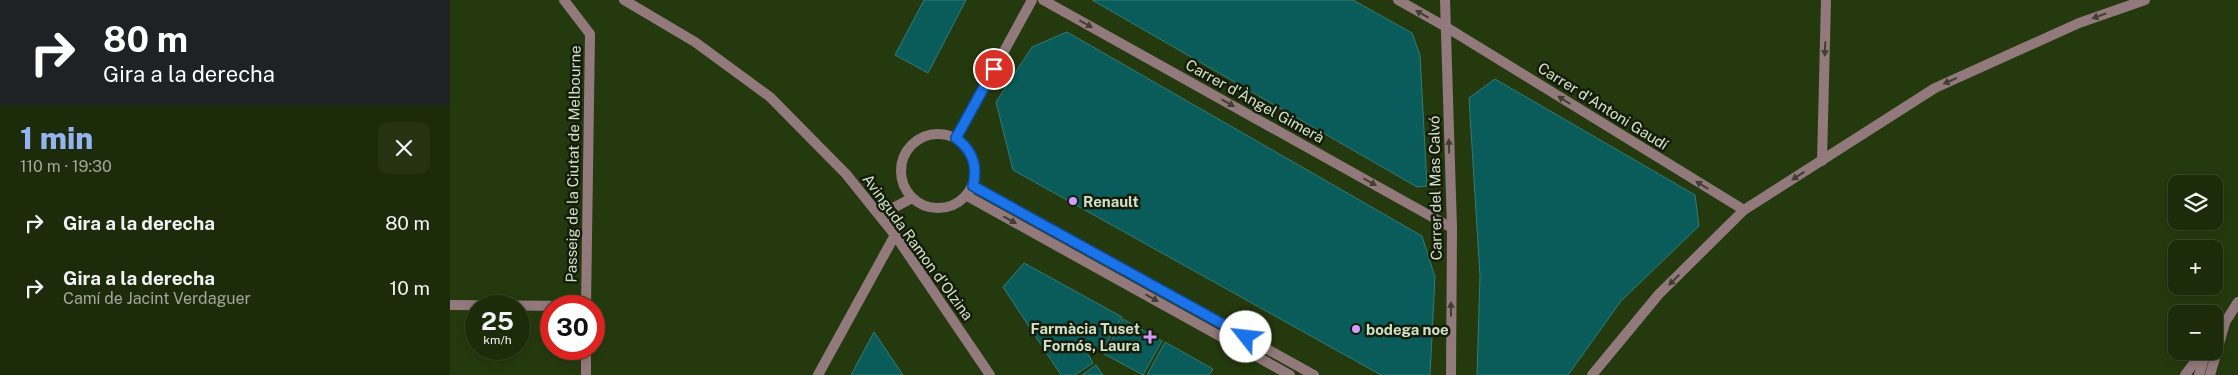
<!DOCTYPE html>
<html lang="es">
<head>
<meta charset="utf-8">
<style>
  body { margin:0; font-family:"Public Sans",sans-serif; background:#253313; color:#f1f3f6; height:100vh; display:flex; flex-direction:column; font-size:19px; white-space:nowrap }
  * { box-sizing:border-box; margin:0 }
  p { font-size:16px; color:#a0a79c }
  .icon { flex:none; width:28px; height:28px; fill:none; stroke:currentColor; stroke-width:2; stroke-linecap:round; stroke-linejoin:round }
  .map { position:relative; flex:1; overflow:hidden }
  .drawer { display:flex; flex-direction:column; background:#1c2b0a; width:450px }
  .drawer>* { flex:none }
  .guide { background:#202124; color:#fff; overflow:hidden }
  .tools { position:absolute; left:1718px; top:175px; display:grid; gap:10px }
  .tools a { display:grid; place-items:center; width:55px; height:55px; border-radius:10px; background:#1c2b0a; box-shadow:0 2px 8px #0003,0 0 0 1px #3a472b; font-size:25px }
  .speed { position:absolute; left:15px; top:295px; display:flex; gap:10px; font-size:25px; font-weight:700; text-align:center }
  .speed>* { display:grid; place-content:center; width:65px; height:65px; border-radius:50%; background:#1c2b0a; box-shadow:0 2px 8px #0003,0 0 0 1px #3a472b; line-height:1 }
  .speed small { font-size:12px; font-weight:400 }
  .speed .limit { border:8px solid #d22; background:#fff; color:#111 }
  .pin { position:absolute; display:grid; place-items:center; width:42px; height:42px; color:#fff; margin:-21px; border:2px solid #fff; border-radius:50%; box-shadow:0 1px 5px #0007 }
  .me { position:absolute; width:55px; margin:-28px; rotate:299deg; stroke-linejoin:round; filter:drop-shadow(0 0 4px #0008) }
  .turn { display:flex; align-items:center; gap:18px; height:105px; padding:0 20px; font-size:22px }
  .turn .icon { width:65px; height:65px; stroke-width:2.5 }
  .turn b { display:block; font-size:35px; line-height:42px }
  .round { display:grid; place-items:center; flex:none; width:52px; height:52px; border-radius:10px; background:#253313 }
  .summary { display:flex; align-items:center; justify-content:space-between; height:85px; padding:0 20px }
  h1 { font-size:30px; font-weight:800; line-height:38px; color:#95b2f1 }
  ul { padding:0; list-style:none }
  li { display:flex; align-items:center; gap:15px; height:65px; padding:0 20px }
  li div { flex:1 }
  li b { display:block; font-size:19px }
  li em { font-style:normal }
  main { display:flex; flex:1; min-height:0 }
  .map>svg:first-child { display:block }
</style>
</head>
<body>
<main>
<section class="drawer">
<div class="guide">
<div class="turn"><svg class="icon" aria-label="right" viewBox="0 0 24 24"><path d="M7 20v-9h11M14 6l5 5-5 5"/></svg><div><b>80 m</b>Gira a la derecha</div></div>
</div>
<div class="summary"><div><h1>1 min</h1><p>110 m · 19:30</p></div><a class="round"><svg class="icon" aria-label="close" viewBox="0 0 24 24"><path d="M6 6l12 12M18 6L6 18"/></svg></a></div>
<ul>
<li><svg class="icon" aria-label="right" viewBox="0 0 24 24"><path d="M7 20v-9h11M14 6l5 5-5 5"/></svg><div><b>Gira a la derecha</b></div><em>80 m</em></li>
<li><svg class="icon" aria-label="right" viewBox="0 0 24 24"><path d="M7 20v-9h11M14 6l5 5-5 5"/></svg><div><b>Gira a la derecha</b><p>Camí de Jacint Verdaguer</p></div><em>10 m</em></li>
</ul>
</section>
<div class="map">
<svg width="1788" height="375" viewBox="0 0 1788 375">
  <rect width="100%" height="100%" fill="#25390e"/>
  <g fill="#095c59" stroke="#337b77">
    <path d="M474 0H516L478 73 445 55Z"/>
    <path d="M642 0H903L962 33 970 55 977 186 967 187Z"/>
    <path d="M617 32 972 236 985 277 980 375H931L563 170 546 102 582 47Z"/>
    <path d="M1045 79 1245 195 1249 226 1171 301 1118 375H1027L1030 276 1019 98Z"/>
    <path d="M574 263 672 317 652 351 629 339 643 363 625 375H611L553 287Z"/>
    <path d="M673 319 712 341 693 375 654 354Z"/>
    <path d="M424 332 453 375H401Z"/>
    <path d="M715 342 763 369 759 375H697Z"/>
    <path d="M646 365 653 375H632Z"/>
  </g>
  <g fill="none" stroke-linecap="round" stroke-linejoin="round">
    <g stroke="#92797b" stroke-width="10">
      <path d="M114 0 140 34 136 306"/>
      <path d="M0 305 136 306"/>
      <path d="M136 375V349"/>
    </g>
    <g stroke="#92797b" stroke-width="10">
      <path d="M593 0 1002 228"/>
      <path d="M948 0 996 27 1294 210"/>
      <path d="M995 0 1002 228 1001 375"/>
      <circle cx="488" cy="171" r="37"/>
      <path d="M506 139 582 0"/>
      <path d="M1372 161 1376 0"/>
      <path d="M523 186 864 375"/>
      <path d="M517 196 840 375"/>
      <path d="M430 215 462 198"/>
      <path d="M1772 327 1788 302"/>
      <path d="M368 375 445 235"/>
      <path d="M1142 375 1209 294 1294 210 1485 88 1629 23 1695 0"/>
      <path d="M1735 375 1753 351"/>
      <path d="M1749 375 1756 352"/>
      <path d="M1760 375 1775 323"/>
    </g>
    <path stroke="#92797b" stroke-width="10" d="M174 0 245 42 320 97 396 174 445 235 540 375"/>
  </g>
  <defs><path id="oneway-solid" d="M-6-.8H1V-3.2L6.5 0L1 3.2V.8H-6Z" transform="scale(1.25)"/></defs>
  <g fill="#403d32">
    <use href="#oneway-solid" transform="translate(972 14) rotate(-151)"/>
    <use href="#oneway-solid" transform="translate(1649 16) rotate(161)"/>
    <use href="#oneway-solid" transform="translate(636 24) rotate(29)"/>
    <use href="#oneway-solid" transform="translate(1375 49) rotate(92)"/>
    <use href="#oneway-solid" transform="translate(1500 81) rotate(156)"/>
    <use href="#oneway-solid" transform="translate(1114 100) rotate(-148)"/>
    <use href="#oneway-solid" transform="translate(778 103) rotate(29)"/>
    <use href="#oneway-solid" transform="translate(999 146) rotate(-92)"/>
    <use href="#oneway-solid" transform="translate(1348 176) rotate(147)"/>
    <use href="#oneway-solid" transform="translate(920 182) rotate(29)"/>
    <use href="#oneway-solid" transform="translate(1252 185) rotate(-148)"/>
    <use href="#oneway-solid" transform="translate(560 220) rotate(29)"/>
    <use href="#oneway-solid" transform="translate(1224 280) rotate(136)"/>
    <use href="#oneway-solid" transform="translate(702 298) rotate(29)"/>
    <use href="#oneway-solid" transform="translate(1001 309) rotate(-90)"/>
  </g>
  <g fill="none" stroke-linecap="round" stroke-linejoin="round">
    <defs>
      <path id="route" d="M544 69 506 138C523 151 528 166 523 186L796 337"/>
    </defs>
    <use href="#route" stroke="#114b97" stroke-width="12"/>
    <use href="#route" stroke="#1a73e8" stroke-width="9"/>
  </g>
  <g fill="#d59bfa" stroke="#141d0b" stroke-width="2">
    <circle cx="623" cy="201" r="5"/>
    <circle cx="906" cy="329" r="5"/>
    <path d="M697.5 329.5h5v5h5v5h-5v5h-5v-5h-5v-5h5z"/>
  </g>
  <g text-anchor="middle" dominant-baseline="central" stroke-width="5" stroke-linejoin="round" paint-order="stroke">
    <g font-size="15" fill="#d3e0c8" stroke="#141d0b">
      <text transform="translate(805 101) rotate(29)">Carrer d'Àngel Gimerà</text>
      <text transform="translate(1153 106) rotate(32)">Carrer d'Antoni Gaudí</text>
      <text transform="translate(123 164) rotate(-89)">Passeig de la Ciutat de Melbourne</text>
      <text transform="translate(985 188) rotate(-91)">Carrer del Mas Calvó</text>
      <text transform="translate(468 247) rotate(54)">Avinguda Ramon d'Olzina</text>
    </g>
    <g font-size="15" font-weight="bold" fill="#d3e0c8" stroke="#141d0b" text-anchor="start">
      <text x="633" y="201">Renault</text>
      <text x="690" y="328" text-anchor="end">Farmàcia Tuset<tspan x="690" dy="17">Fornós, Laura</tspan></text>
      <text x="916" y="329">bodega noe</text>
    </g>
  </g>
</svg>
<div class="tools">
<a><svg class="icon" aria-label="layers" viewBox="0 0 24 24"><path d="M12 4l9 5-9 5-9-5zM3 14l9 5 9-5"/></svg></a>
<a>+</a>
<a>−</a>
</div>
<div class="speed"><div>25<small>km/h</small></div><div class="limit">30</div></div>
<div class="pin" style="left:544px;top:69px;background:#d93025"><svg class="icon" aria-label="arrive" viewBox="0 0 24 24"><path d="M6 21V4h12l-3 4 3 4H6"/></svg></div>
<svg class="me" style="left:796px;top:337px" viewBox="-20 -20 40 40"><circle r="19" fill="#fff"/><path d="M0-13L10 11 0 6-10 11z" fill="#1a73e8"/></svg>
</div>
</main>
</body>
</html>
